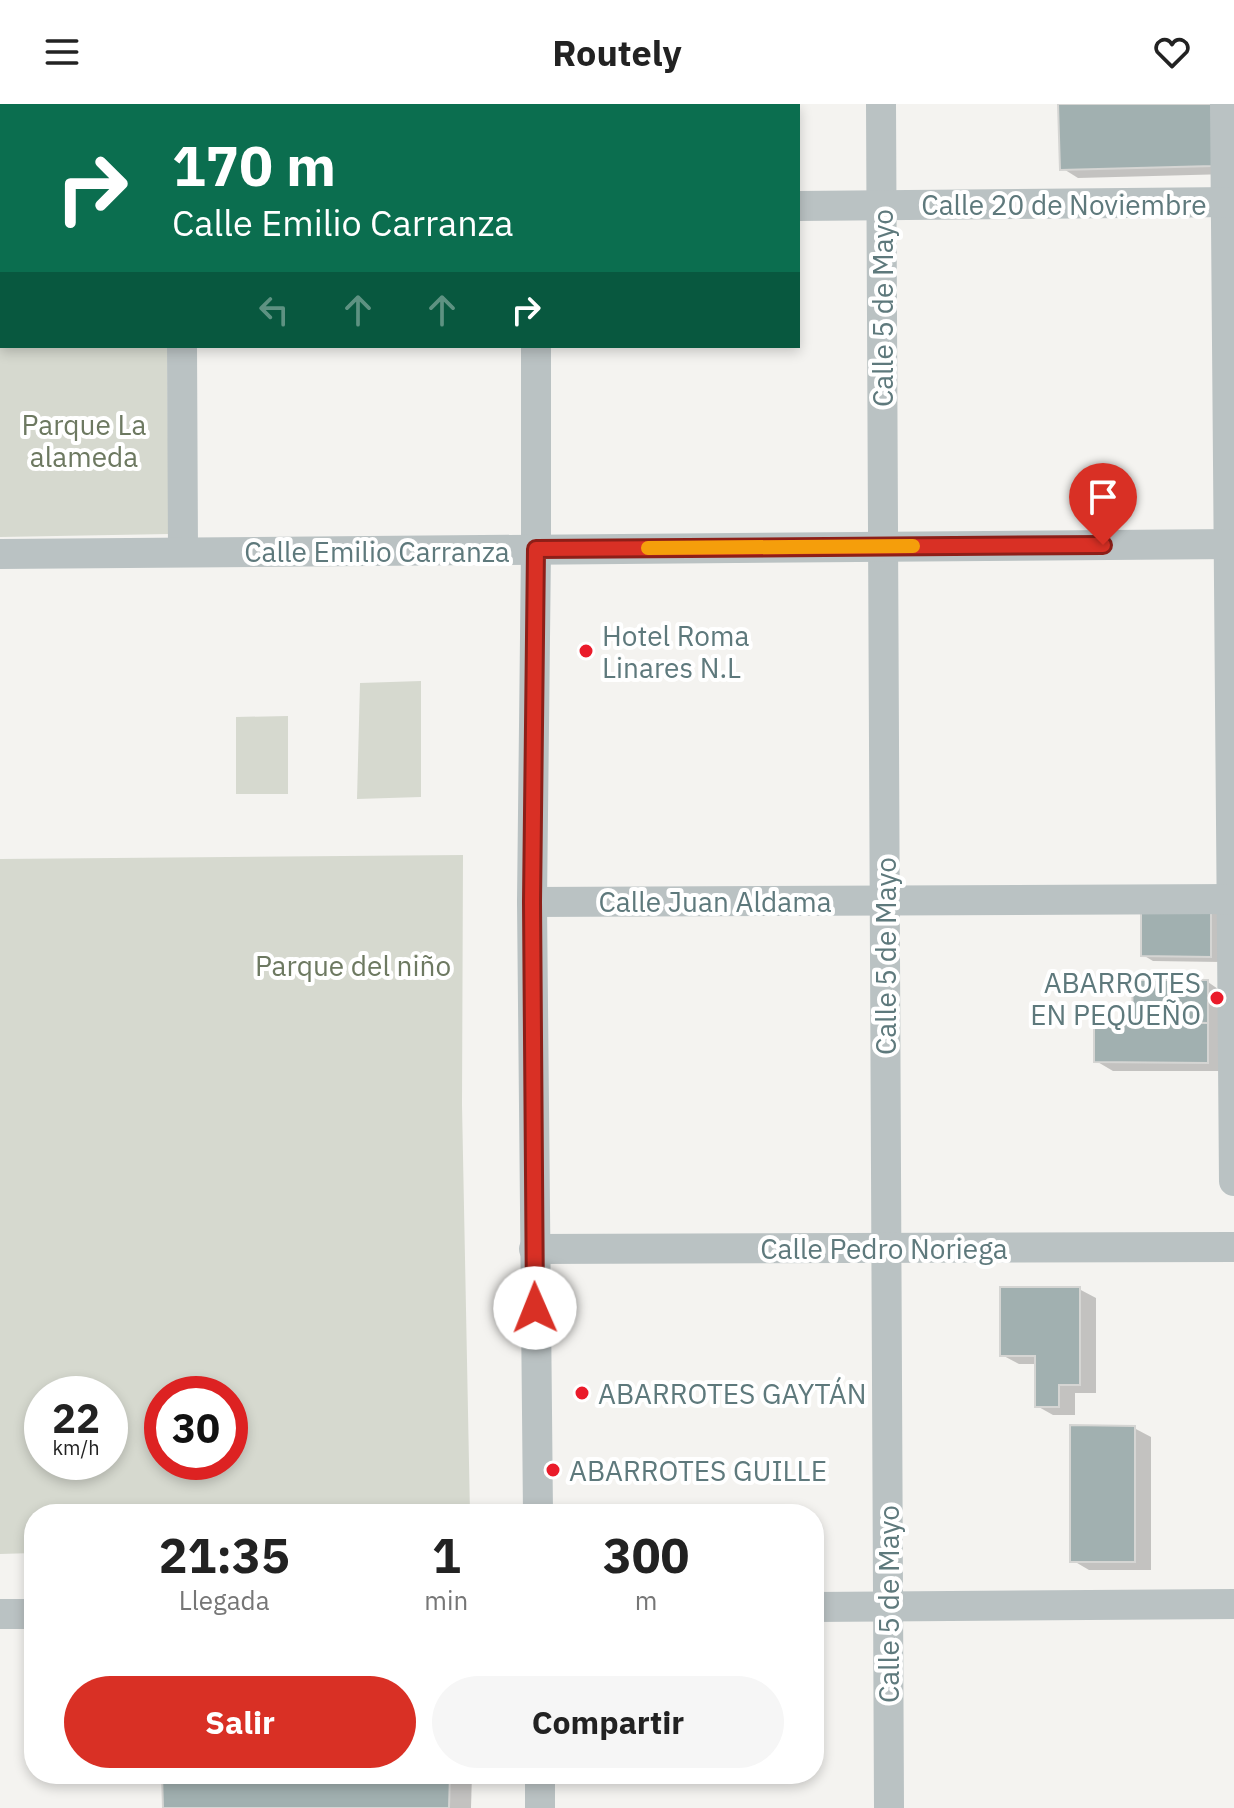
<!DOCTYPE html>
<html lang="es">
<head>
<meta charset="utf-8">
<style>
  body { margin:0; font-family:"IBM Plex Sans",sans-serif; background:#f6f6f6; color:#222; height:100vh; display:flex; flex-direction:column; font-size:30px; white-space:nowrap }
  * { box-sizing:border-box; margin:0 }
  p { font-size:26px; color:#767676 }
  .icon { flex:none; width:44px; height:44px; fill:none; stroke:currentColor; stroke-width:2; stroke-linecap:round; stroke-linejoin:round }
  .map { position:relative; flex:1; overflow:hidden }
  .drawer { position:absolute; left:24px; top:1400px; width:800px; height:280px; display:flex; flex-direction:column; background:#fff; border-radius:32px; box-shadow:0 4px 12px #0003 }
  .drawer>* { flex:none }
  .top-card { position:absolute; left:0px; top:0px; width:800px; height:244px; box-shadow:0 4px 12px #0003; background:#0b6e4f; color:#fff; overflow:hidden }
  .speed { position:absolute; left:24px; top:1272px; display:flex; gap:16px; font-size:40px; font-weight:700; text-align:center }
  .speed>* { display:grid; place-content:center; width:104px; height:104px; border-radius:50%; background:#fff; box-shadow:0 4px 12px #0003; line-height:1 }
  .speed small { font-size:20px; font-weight:400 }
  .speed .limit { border:12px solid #d22; background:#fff; color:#111 }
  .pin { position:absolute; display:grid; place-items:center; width:68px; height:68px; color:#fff; margin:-82px -34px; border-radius:50% 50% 50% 0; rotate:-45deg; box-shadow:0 0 8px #0007 }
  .pin .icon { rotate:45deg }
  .me { position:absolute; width:88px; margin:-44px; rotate:359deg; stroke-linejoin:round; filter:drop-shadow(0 0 6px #0008) }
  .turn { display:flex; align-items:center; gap:28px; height:168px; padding:0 40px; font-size:36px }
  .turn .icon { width:104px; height:104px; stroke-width:2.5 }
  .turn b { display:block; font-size:56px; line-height:68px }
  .lanes { display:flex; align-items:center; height:76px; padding:0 40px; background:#0003; justify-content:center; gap:40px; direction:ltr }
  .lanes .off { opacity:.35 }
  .eta { display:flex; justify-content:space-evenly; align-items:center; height:136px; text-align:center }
  .eta b { font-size:48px; font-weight:800; line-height:56px }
  .action { display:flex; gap:16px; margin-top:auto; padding:16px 40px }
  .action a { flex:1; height:92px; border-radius:48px; background:#d93025; color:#fff; font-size:32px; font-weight:800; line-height:92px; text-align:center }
  .action a+a { background:#f6f6f6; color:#222 }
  header { display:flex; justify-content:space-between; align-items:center; height:104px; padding:0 40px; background:#fff; font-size:36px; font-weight:800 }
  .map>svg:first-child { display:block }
</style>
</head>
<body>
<header><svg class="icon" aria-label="menu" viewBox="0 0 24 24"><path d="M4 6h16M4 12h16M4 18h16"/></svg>Routely<svg class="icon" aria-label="heart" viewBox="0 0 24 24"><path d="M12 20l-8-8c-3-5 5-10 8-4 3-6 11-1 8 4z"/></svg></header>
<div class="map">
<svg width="1234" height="1704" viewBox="0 0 1234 1704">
  <rect width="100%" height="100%" fill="#f4f3f0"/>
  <g fill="#d6d9cf" fill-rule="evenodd">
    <path d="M0 120H2V242H167L169 430 0 433Z"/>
    <path d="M421 577V693L357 695 360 579Z"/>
    <path d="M288 612V690H236V613Z"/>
    <path d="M463 751 462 1001 470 1410H34V1449L0 1450V755ZM42 1290H110V1358H42ZM230 1290V1358H162V1290Z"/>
  </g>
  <g fill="#0003">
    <path d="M1060 0H1227L1229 70 1078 74 1062 64Z"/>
    <path d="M1143 802 1222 809 1221 858 1153 857 1143 851Z"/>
    <path d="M1134 878H1208L1218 885 1224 967H1113L1096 957 1135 920Z"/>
    <path d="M1079 1185 1096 1194V1289H1075V1311H1053L1037 1302V1260H1019L1002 1251Z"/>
    <path d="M1134 1324 1151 1333V1466H1089L1072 1456Z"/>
    <path d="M164 1670H472L471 1704H165Z"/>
  </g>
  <g fill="#a1b0b0" stroke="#d5d5d3" stroke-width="2">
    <path d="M1058 0H1212L1213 62 1060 66Z"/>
    <path d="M1141 800 1211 801V853L1141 852Z"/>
    <path d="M1132 876H1208V919L1133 918Z"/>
    <path d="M1094 918 1208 919V959L1094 958Z"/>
    <path d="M1000 1183H1080V1281H1059V1303H1035V1252H1000Z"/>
    <path d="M1070 1321 1135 1322V1458H1070Z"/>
    <path d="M162 1670H450L449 1704H163Z"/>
  </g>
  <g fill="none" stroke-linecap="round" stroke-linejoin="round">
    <g stroke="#bac2c3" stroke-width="30">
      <path d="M181 0V2"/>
      <path d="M881 0 889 1704"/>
      <path d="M1225 0 1234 1077"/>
      <path d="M536 2V0"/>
      <path d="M798 102 1234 98"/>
      <path d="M0 108H2"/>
      <path d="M182 242 183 448"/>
      <path d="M536 242V445L532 798 538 1410"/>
      <path d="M0 450 1234 440"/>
      <path d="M532 798 1234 795"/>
      <path d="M534 1145 1234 1143"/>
      <path d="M814 1503 1234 1500"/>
      <path d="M0 1510H34"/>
      <path d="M540 1670V1704"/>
    </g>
  </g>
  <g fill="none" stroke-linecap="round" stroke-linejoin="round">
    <defs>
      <path id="route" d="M535 1204 532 798 536 445 1103 441"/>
    </defs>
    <use href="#route" stroke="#8d1f18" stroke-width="20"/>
    <use href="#route" stroke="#d93025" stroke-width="14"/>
    <path stroke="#f59e0b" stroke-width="14" d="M648 444 913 442"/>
  </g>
  <g fill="#ea1b2a" stroke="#fff" stroke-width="3">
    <circle cx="586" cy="547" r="8"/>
    <circle cx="1217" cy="894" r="8"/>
    <circle cx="582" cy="1289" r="8"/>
    <circle cx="553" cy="1366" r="8"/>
  </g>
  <g text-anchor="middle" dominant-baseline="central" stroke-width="8" stroke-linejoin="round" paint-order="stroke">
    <g font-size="28" fill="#5e797c" stroke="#fff">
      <text x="1064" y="100">Calle 20 de Noviembre</text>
      <text transform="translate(882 204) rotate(-90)">Calle 5 de Mayo</text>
      <text x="377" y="447">Calle Emilio Carranza</text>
      <text x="715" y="797">Calle Juan Aldama</text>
      <text transform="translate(885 852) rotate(-90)">Calle 5 de Mayo</text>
      <text x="884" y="1144">Calle Pedro Noriega</text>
      <text transform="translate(888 1500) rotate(-90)">Calle 5 de Mayo</text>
    </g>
    <g font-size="28" fill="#6d7961" stroke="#fff">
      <text x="84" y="320">Parque La<tspan x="84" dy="32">alameda</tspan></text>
      <text x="353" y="861">Parque del niño</text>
    </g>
    <g font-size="28" fill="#5e797c" stroke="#fff" text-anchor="start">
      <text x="602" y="531">Hotel Roma<tspan x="602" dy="32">Linares N.L</tspan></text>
      <text x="1201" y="878" text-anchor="end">ABARROTES<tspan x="1201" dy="32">EN PEQUEÑO</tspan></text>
      <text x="598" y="1289">ABARROTES GAYTÁN</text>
      <text x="569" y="1366">ABARROTES GUILLE</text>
    </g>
  </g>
</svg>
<div class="speed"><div>22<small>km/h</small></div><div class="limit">30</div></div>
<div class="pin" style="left:1103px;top:441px;background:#d93025"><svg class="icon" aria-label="arrive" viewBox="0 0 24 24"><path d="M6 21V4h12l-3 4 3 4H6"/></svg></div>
<svg class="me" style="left:535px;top:1204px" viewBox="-20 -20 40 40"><circle r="19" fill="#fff"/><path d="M0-13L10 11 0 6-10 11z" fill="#d93025"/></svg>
<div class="top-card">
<div class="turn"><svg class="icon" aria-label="right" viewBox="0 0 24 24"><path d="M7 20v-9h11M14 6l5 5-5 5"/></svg><div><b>170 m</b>Calle Emilio Carranza</div></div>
<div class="lanes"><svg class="icon off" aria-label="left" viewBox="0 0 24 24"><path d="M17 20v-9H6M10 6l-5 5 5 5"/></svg><svg class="icon off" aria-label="ahead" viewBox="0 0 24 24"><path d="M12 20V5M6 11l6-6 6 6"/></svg><svg class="icon off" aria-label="ahead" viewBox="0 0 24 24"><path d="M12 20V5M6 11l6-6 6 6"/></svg><svg class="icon" aria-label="right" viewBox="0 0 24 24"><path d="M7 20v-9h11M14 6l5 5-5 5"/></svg></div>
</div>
<section class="drawer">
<div class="eta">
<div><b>21:35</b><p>Llegada</p></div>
<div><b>1</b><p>min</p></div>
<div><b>300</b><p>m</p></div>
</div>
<div class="action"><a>Salir</a><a>Compartir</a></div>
</section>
</div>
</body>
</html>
